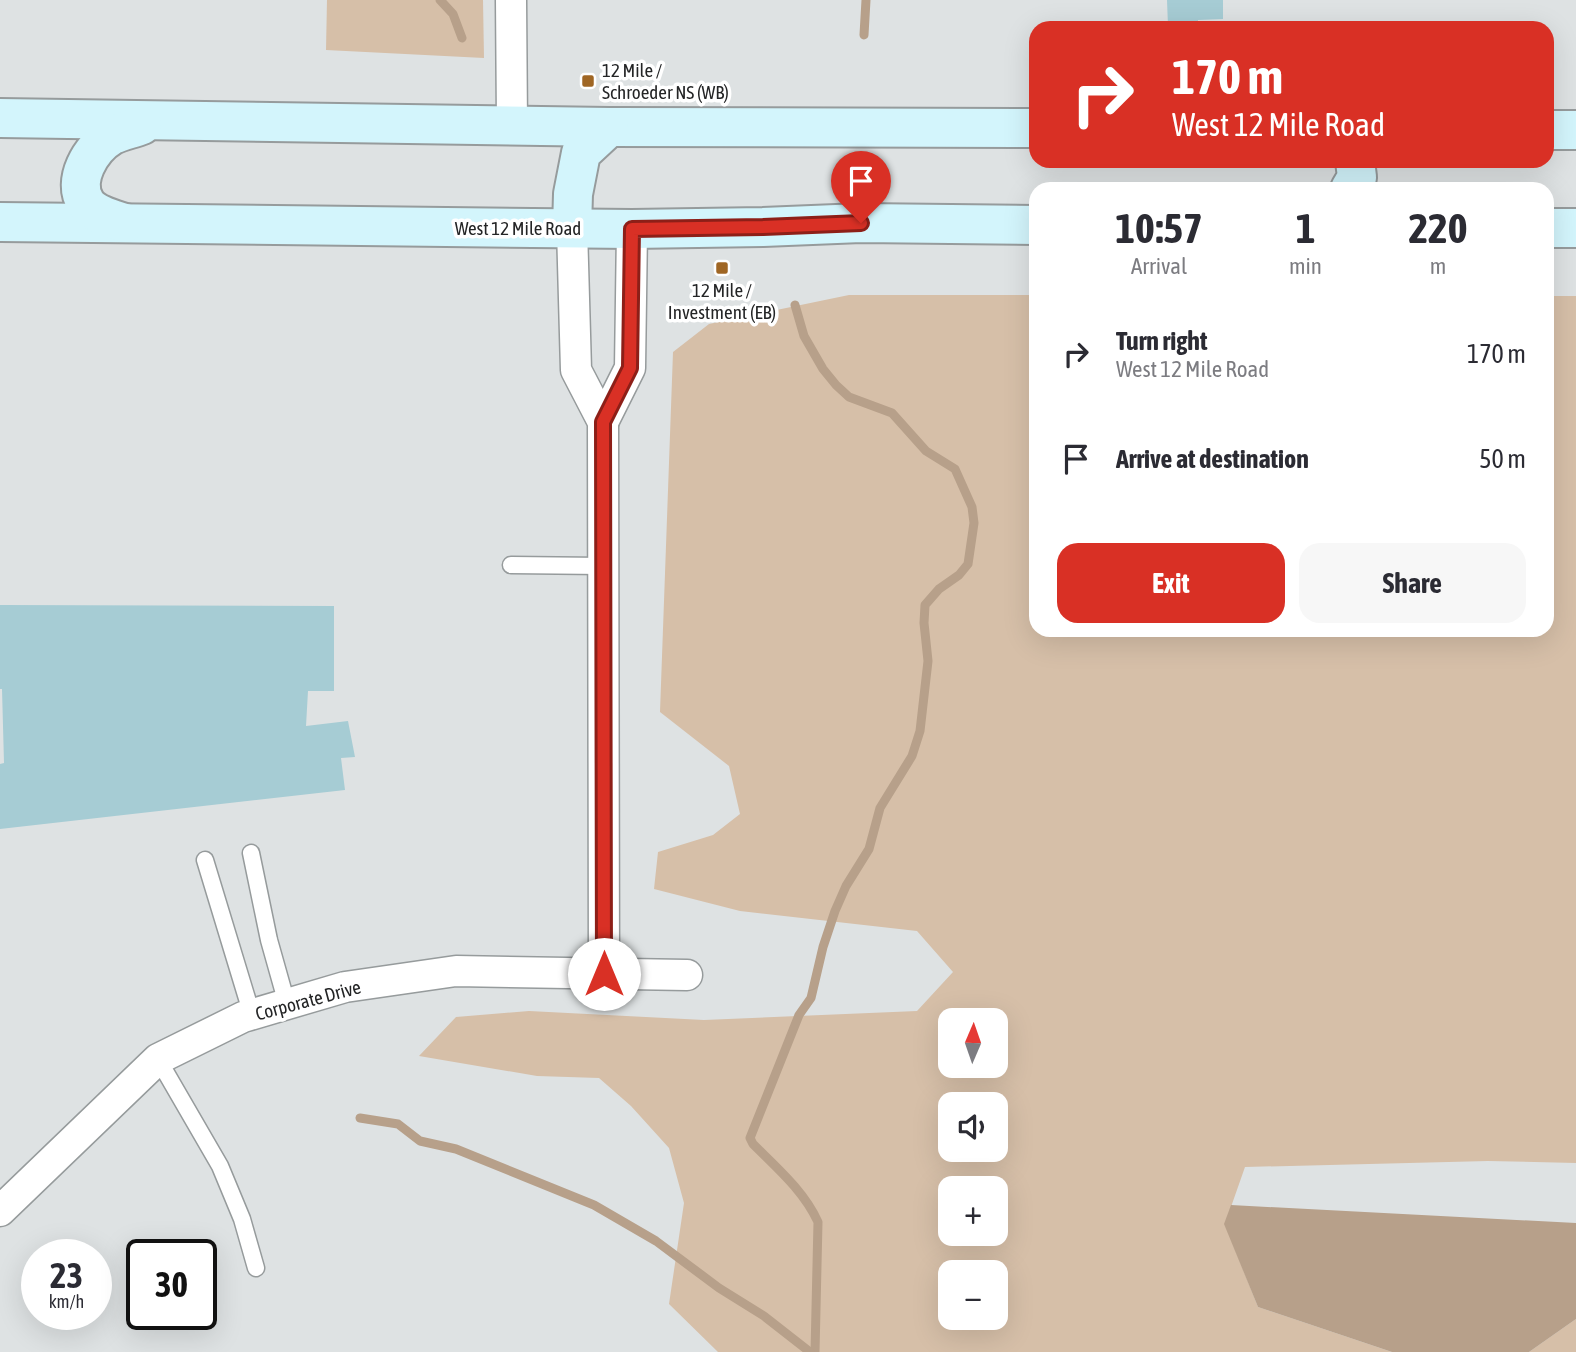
<!DOCTYPE html>
<html lang="en">
<head>
<meta charset="utf-8">
<style>
  body { margin:0; font-family:"Asap Condensed",sans-serif; background:#f7f7f7; color:#2b2b33; height:100vh; display:flex; flex-direction:column; font-size:26px; white-space:nowrap }
  * { box-sizing:border-box; margin:0 }
  p { font-size:23px; color:#7c7c81 }
  .icon { flex:none; width:38px; height:38px; fill:none; stroke:currentColor; stroke-width:2; stroke-linecap:round; stroke-linejoin:round }
  .map { position:relative; flex:1; overflow:hidden }
  .sheet { position:absolute; left:1029px; top:182px; width:525px; height:455px; display:flex; flex-direction:column; background:#fff; border-radius:21px; box-shadow:0 7px 28px #0002 }
  .sheet>* { flex:none }
  .guide { position:absolute; left:1029px; top:21px; width:525px; height:147px; border-radius:21px; box-shadow:0 7px 28px #0002; background:#d93025; color:#fff; overflow:hidden }
  .needle { width:46px; rotate:2deg }
  .tools { position:absolute; left:938px; top:1008px; display:grid; gap:14px }
  .tools a { display:grid; place-items:center; width:70px; height:70px; border-radius:14px; background:#fff; box-shadow:0 7px 28px #0002; font-size:35px }
  .speed { position:absolute; left:21px; top:1239px; display:flex; gap:14px; font-size:35px; font-weight:700; text-align:center }
  .speed>* { display:grid; place-content:center; width:91px; height:91px; border-radius:50%; background:#fff; box-shadow:0 7px 28px #0002; line-height:1 }
  .speed small { font-size:18px; font-weight:400 }
  .speed .limit { border:4px solid #111; border-radius:10px; background:#fff; color:#111 }
  .pin { position:absolute; display:grid; place-items:center; width:60px; height:60px; color:#fff; margin:-72px -30px; border-radius:50% 50% 50% 0; rotate:-45deg; box-shadow:0 0 7px #0007 }
  .pin .icon { rotate:45deg }
  .me { position:absolute; width:77px; margin:-38px; rotate:0deg; stroke-linejoin:round; filter:drop-shadow(0 0 5px #0008) }
  .turn { display:flex; align-items:center; gap:24px; height:147px; padding:0 28px; font-size:32px }
  .turn .icon { width:91px; height:91px; stroke-width:2.5 }
  .turn b { display:block; font-size:49px; line-height:60px }
  .eta { display:flex; justify-content:space-evenly; align-items:center; height:119px; text-align:center }
  .eta b { font-size:42px; font-weight:700; line-height:49px }
  .cta { display:flex; gap:14px; margin-top:auto; padding:14px 28px }
  .cta a { flex:1; height:80px; border-radius:21px; background:#d93025; color:#fff; font-size:28px; font-weight:700; line-height:80px; text-align:center }
  .cta a+a { background:#f7f7f7; color:#2b2b33 }
  ul { padding:0; list-style:none }
  li { display:flex; align-items:center; gap:21px; height:105px; padding:0 28px }
  li div { flex:1 }
  li b { display:block; font-size:26px }
  li em { font-style:normal }
  .map>svg:first-child { display:block }
</style>
</head>
<body>
<div class="map">
<svg width="1576" height="1352" viewBox="0 0 1576 1352">
  <rect width="100%" height="100%" fill="#dee2e3"/>
  <g fill="#d6bfa8" fill-rule="evenodd">
    <path d="M327 0H483L484 58 326 50Z"/>
    <path d="M849 295H1036V630H1547V296H1576V1163L1488 1161 1245 1167 1225 1224 1258 1307 1392 1352H718L669 1304 684 1203 669 1148 631 1106 599 1078 537 1076 419 1056 456 1017 529 1011 704 1020 917 1011 953 972 917 931 740 911 654 889 658 852 713 835 740 814 729 766 660 712 673 352 709 324ZM950 1020H996V1066H950ZM950 1104H996V1150H950ZM950 1188H996V1234H950ZM950 1272H996V1318H950Z"/>
    <path d="M1576 1319V1352H1529Z"/>
  </g>
  <path fill="#b7a08a" d="M1231 1205 1576 1223V1319L1529 1352H1392L1258 1307 1224 1224Z"/>
  <g fill="none" stroke-linecap="round" stroke-linejoin="round">
    <g stroke="#b7a08a" stroke-width="9">
      <path d="M440 0 453 14 462 38"/>
      <path d="M864 35 866 0"/>
      <path d="M795 305 804 336 823 369 836 385 849 397 892 413 926 451 955 469 972 507 974 523 968 564 959 575 939 589 925 605 924 623 928 661 920 731 912 756 880 808 869 849 846 886 835 911 823 947 811 998 799 1015 750 1138 753 1144C777 1168 804 1191 818 1222L815 1352"/>
      <path d="M360 1118 398 1124 420 1141 456 1149 594 1205 656 1241 719 1288 764 1316 810 1352"/>
    </g>
  </g>
  <g fill="#a6ccd4">
    <path d="M1167 0H1223V19L1198 20V26H1168Z"/>
    <path d="M0 605 334 606V691H308L306 726 348 721 355 757 341 758 345 790 0 829V764L4 763 2 689H0Z"/>
  </g>
  <g fill="none" stroke-linecap="round" stroke-linejoin="round">
    <defs>
      <g id="lane">
        <path d="M511 565 603 566"/>
        <path d="M251 853 269 940 287 1004"/>
        <path d="M205 860 252 1015"/>
        <path d="M158 1059 220 1166 242 1219 256 1268"/>
      </g>
      <g id="street">
        <path d="M511 0 512 124"/>
        <path d="M572 228 576 370 603 422 604 974"/>
        <path d="M603 422 630 368 632 229"/>
        <path d="M0 1211 158 1059 243 1017 345 987 456 971 687 975"/>
      </g>
      <g id="secondary">
        <path d="M0 118 609 127 1036 128"/>
        <path d="M1547 130H1576"/>
        <path d="M1350 189 1357 177 1355 161"/>
        <path d="M0 222 632 229 763 227 861 223 1036 225"/>
        <path d="M125 223C113 219 94 215 86 203 71 181 91 148 111 136 120 131 132 129 142 125"/>
        <path d="M572 228 573 194 581 153 609 127"/>
        <path d="M1547 228H1576"/>
      </g>
    </defs>
    <use href="#lane" stroke="#969b9c" stroke-width="19"/>
    <use href="#street" stroke="#969b9c" stroke-width="33"/>
    <use href="#secondary" stroke="#969b9c" stroke-width="42"/>
    <use href="#lane" stroke="#fff" stroke-width="16"/>
    <use href="#street" stroke="#fff" stroke-width="30"/>
    <use href="#secondary" stroke="#d3f5fc" stroke-width="38"/>
  </g>
  <g fill="none" stroke-linecap="round" stroke-linejoin="round">
    <defs>
      <path id="route" d="M604 974 603 422 630 368 632 229 763 227 861 223"/>
    </defs>
    <use href="#route" stroke="#8d1f18" stroke-width="18"/>
    <use href="#route" stroke="#d93025" stroke-width="12"/>
  </g>
  <g fill="#9f6624" stroke="#fff" stroke-width="2.5">
    <rect x="581" y="74" width="14" height="14" rx="3.5"/>
    <rect x="715" y="261" width="14" height="14" rx="3.5"/>
  </g>
  <g text-anchor="middle" dominant-baseline="central" stroke-width="7" stroke-linejoin="round" paint-order="stroke">
    <g font-size="19" fill="#242526" stroke="#fff" text-anchor="start">
      <text x="602" y="70">12 Mile /<tspan x="602" dy="22">Schroeder NS (WB)</tspan></text>
      <text x="722" y="290" text-anchor="middle">12 Mile /<tspan x="722" dy="22">Investment (EB)</tspan></text>
    </g>
    <g font-size="19" fill="#242526" stroke="#fff">
      <text x="518" y="228">West 12 Mile Road</text>
      <text transform="translate(308 1000) rotate(-15)">Corporate Drive</text>
    </g>
  </g>
</svg>
<div class="tools">
<a><svg class="needle" viewBox="-14 -14 28 28"><path d="M0-13l5 13h-10z" fill="#e53935"/><path d="M0 13l5-13h-10z" fill="#7c7c81"/></svg></a>
<a><svg class="icon" aria-label="sound" viewBox="0 0 24 24"><path d="M4 9h4l5-4v14l-5-4H4zM17 9q2 3 0 6"/></svg></a>
<a>+</a>
<a>−</a>
</div>
<div class="speed"><div>23<small>km/h</small></div><div class="limit">30</div></div>
<div class="pin" style="left:861px;top:223px;background:#d93025"><svg class="icon" aria-label="arrive" viewBox="0 0 24 24"><path d="M6 21V4h12l-3 4 3 4H6"/></svg></div>
<svg class="me" style="left:604px;top:974px" viewBox="-20 -20 40 40"><circle r="19" fill="#fff"/><path d="M0-13L10 11 0 6-10 11z" fill="#d93025"/></svg>
<div class="guide">
<div class="turn"><svg class="icon" aria-label="right" viewBox="0 0 24 24"><path d="M7 20v-9h11M14 6l5 5-5 5"/></svg><div><b>170 m</b>West 12 Mile Road</div></div>
</div>
<section class="sheet">
<div class="eta">
<div><b>10:57</b><p>Arrival</p></div>
<div><b>1</b><p>min</p></div>
<div><b>220</b><p>m</p></div>
</div>
<ul>
<li><svg class="icon" aria-label="right" viewBox="0 0 24 24"><path d="M7 20v-9h11M14 6l5 5-5 5"/></svg><div><b>Turn right</b><p>West 12 Mile Road</p></div><em>170 m</em></li>
<li><svg class="icon" aria-label="arrive" viewBox="0 0 24 24"><path d="M6 21V4h12l-3 4 3 4H6"/></svg><div><b>Arrive at destination</b></div><em>50 m</em></li>
</ul>
<div class="cta"><a>Exit</a><a>Share</a></div>
</section>
</div>
</body>
</html>
